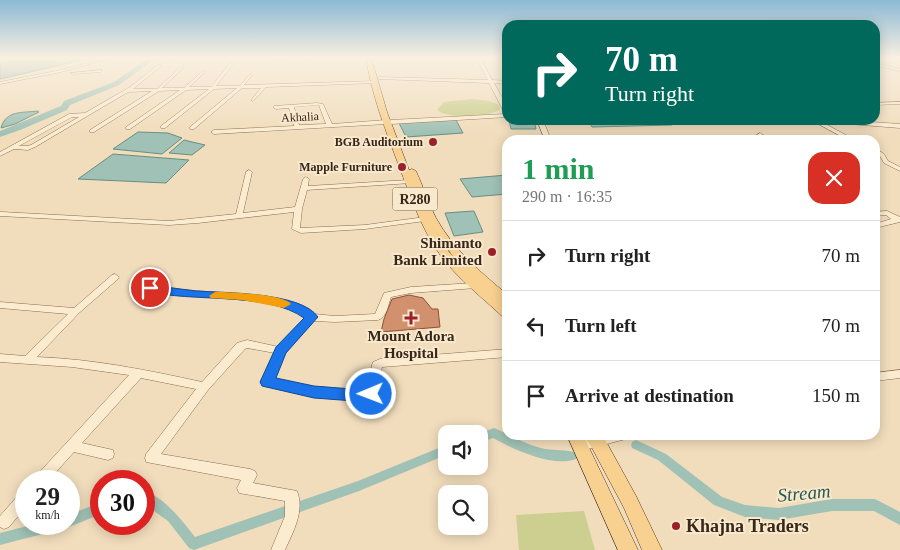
<!DOCTYPE html>
<html lang="en">
<head>
<meta charset="utf-8">
<style>
  body { margin:0; font-family:Georgia,serif; background:#f2f2f2; color:#222; height:100vh; display:flex; flex-direction:column; font-size:19px; white-space:nowrap }
  * { box-sizing:border-box; margin:0 }
  p { font-size:16px; color:#767676 }
  .icon { flex:none; width:28px; height:28px; fill:none; stroke:currentColor; stroke-width:2; stroke-linecap:round; stroke-linejoin:round }
  .map { position:relative; flex:1; overflow:hidden }
  .drawer { position:absolute; left:502px; top:135px; width:378px; height:305px; display:flex; flex-direction:column; background:#fff; border-radius:15px; box-shadow:0 2px 12px #0003 }
  .drawer>* { flex:none }
  .top-card { position:absolute; left:502px; top:20px; width:378px; height:105px; border-radius:15px; box-shadow:0 2px 12px #0003; background:#00695c; color:#fff; overflow:hidden }
  .fabs { position:absolute; left:438px; top:425px; display:grid; gap:10px }
  .fabs a { display:grid; place-items:center; width:50px; height:50px; border-radius:10px; background:#fff; box-shadow:0 2px 12px #0003; font-size:25px }
  .speed { position:absolute; left:15px; top:470px; display:flex; gap:10px; font-size:25px; font-weight:700; text-align:center }
  .speed>* { display:grid; place-content:center; width:65px; height:65px; border-radius:50%; background:#fff; box-shadow:0 2px 12px #0003; line-height:1 }
  .speed small { font-size:12px; font-weight:400 }
  .speed .limit { border:8px solid #d22; background:#fff; color:#111 }
  .pin { position:absolute; display:grid; place-items:center; width:42px; height:42px; color:#fff; margin:-21px; border:2px solid #fff; border-radius:50%; box-shadow:0 1px 5px #0007 }
  .me { position:absolute; width:55px; margin:-28px; rotate:269deg; stroke-linejoin:round; filter:drop-shadow(0 0 4px #0008) }
  .turn { display:flex; align-items:center; gap:18px; height:105px; padding:0 20px; font-size:22px }
  .turn .icon { width:65px; height:65px; stroke-width:2.5 }
  .turn b { display:block; font-size:35px; line-height:42px }
  .round { display:grid; place-items:center; flex:none; width:52px; height:52px; border-radius:15px; background:#f2f2f2 }
  .overview { display:flex; align-items:center; justify-content:space-between; height:85px; padding:0 20px }
  h1 { font-size:30px; font-weight:600; line-height:38px; color:#1e9e55 }
  ul { padding:0; list-style:none }
  li { display:flex; align-items:center; gap:15px; height:70px; padding:0 20px; border-top:1px solid #e0e0e0 }
  li div { flex:1 }
  li b { display:block; font-size:19px }
  li em { font-style:normal }
  .map>svg:first-child { display:block }
</style>
</head>
<body>
<div class="map">
<svg width="900" height="550" viewBox="0 0 900 550">
  <rect width="100%" height="100%" fill="#f1ddbc"/>
  <g fill="#cccf8f">
    <path d="M472 99 489 101 499 105 500 109C489 118 448 119 437 110L444 102Z"/>
    <path d="M584 511 595 550H519L516 515Z"/>
  </g>
  <g fill="#a0c1b5" stroke="#678f82">
    <path d="M15 57H95L0 79V60Z"/>
    <path d="M38 111 39 112 15 124 1 128C6 110 22 113 38 111Z"/>
    <path d="M456 120 463 133 406 137 399 123Z"/>
    <path d="M509 120H534L536 129H511Z"/>
    <path d="M588 120H667L672 125 592 127Z"/>
    <path d="M138 132 168 133 182 138 162 154 113 149Z"/>
    <path d="M184 140 205 145 192 155 169 153Z"/>
    <path d="M113 154 189 160 166 183 78 179Z"/>
    <path d="M507 175V194L472 197 460 179Z"/>
    <path d="M474 211 483 232 454 236 445 213Z"/>
  </g>
  <g fill="none" stroke-linecap="round" stroke-linejoin="round">
    <g fill="#a0c1b5" fill-rule="evenodd">
      <path d="M494 428C510 434 524 444 541 448 552 451 567 449 576 453L577 456 576 459C553 468 513 449 493 438L479 443 478 434Z"/>
      <path d="M636 440 666 454 722 497 745 505 779 508 832 499H875L900 512V525L874 511H832L779 520 745 517 714 505 658 460 632 448 631 445 632 442Z"/>
      <path d="M446 445V455L359 491 194 550 189 548 168 521 144 504V492C161 493 185 524 195 537L358 481Z"/>
      <path d="M101 502V514L69 527 65 525 64 524H69V515Z"/>
      <path d="M35 524H64L62 528 58 530 0 545V533Z"/>
    </g>
    <path fill="#a0c1b5" fill-rule="evenodd" d="M150 57H158L119 85 70 105 67 110 20 130 0 137V131L61 106 64 101 114 82Z"/>
  </g>
  <path fill="#d2916e" stroke="#8a5338" d="M409 295 423 298 432 309H438L440 327 381 332 384 319 392 299Z"/>
  <g fill="none" stroke-linecap="round" stroke-linejoin="round">
    <defs>
      <g id="minor">
        <path d="M109 57H114L61 72 0 84V82L61 70Z"/>
        <path d="M173 57H191L172 59Z"/>
        <path d="M280 57H284L280 61 278 60Z"/>
        <path d="M304 57H308L305 60 303 59Z"/>
        <path d="M476 57H480L492 80 508 81V83H494L508 108V117L391 124 388 122 386 124 214 134 211 132 214 130 294 126 289 108 276 109 273 107 274 106 317 103 323 104 332 124 386 120 388 122 391 120 505 114 489 83 379 79 377 78 379 77 488 80ZM319 105 326 124 299 125 294 107Z"/>
        <path d="M230 63 233 64 216 86H240L250 74 252 75 244 85 376 81 378 82 376 83 266 87 253 101 251 100 261 88H242L194 129H190V127L237 88 214 89 165 128H161V126L209 89 186 90 130 129H126V127L180 90 159 91 94 132H90V130L152 91 128 92 35 147 28 150 14 149 0 156V152L69 114 85 113 130 87 158 65 161 66 133 89H157L183 65 184 67 162 88H184L204 70 205 72 189 87H211ZM72 117H79L31 145 27 146H19Z"/>
        <path d="M875 63 900 69V71L875 65Z"/>
        <path d="M102 70 101 72 73 74 71 73Z"/>
        <path d="M900 102V104L875 105V103Z"/>
        <path d="M537 120H543L551 140H545Z"/>
        <path d="M811 120H818L855 140H848Z"/>
        <path d="M820 120H844L900 124V128L823 122Z"/>
        <path d="M760 133 771 140H764L757 135Z"/>
        <path d="M875 148 884 154 888 161 900 167V171L884 163 880 156 875 153Z"/>
        <path d="M249 170 252 172 243 213 295 207 303 179 306 177 309 179 308 186 409 180 412 182 411 183 307 190 302 209 300 228 365 225 425 217 429 219 425 221 365 229 301 233 292 229 294 212 198 223 169 225 0 216V212H2L169 221 236 214 246 172Z"/>
        <path d="M887 211 900 217V222L875 228V224L891 219 886 215 875 216V212Z"/>
        <path d="M115 274 119 277 118 279 79 313 37 357C93 359 147 370 202 382L237 343 247 340 279 347 306 317 293 308 266 302 150 292 145 289 147 287 266 296 299 304 314 314 335 316 375 314 384 293 411 287 473 283 476 284 477 286 476 288 411 293 391 297C388 305 387 317 378 320L335 322 314 321 285 353 273 379 314 387 366 391 372 365 373 362 380 359 508 349V357L382 367 377 394 375 397 368 401 314 397 265 386 261 381 275 353 247 348 245 349 208 390 161 454 250 469 255 471 257 475 253 483 297 491C305 511 293 532 285 550H271L285 516V501L239 493 237 488 241 480 146 462 145 458 146 454 196 389 141 378 82 443 113 450 114 454 113 458 108 460 74 452 48 481H33L35 477 129 375 72 367 0 362V354L25 356 68 314 0 308V302L74 308 112 275Z"/>
        <path d="M900 370V378L875 381V373Z"/>
        <path d="M599 435H628L626 439 622 440 580 451 576 449 574 445 576 441Z"/>
        <path d="M26 490V507L9 527 4 529 0 527V516L21 492Z"/>
      </g>
      <g id="major">
        <path d="M366 57H371L387 112 409 170 412 169 416 171C423 186 428 203 436 218 453 249 481 273 508 295V306L505 305 508 307V319L504 318C483 298 459 280 441 256 421 229 411 197 399 166 386 131 371 94 366 57ZM436 232 452 255 466 271 449 252Z"/>
        <path d="M567 435H583L638 550H618Z"/>
        <path d="M583 435 603 436 636 496 662 550H642L624 508 591 446Z"/>
      </g>
    </defs>
    <use href="#minor" stroke="#896d54" stroke-width="1"/>
    <use href="#major" stroke="#563b29" stroke-width="1"/>
    <use href="#minor" fill="#fbebcf" fill-rule="evenodd"/>
    <use href="#major" fill="#f8d08f" fill-rule="evenodd"/>
  </g>
  <linearGradient id="sky" x2="0" y2="1"><stop stop-color="#8bb9d4"/><stop offset="0.43" stop-color="#f9f0e1"/><stop offset="1" stop-color="#f9f0e1" stop-opacity="0"/></linearGradient>
  <rect width="900" height="134" fill="url(#sky)"/>
  <path fill="#1a73e8" stroke="#114b97" d="M150 285C165 287 181 289 196 291 225 293 301 292 318 317L286 353 276 378 314 386 365 390 371 388 376 390 378 394 376 398 368 402 314 398 262 386 260 382 276 347 304 318C266 291 192 303 146 291L144 288Z"/>
  <path fill="#f59e0b" d="M215 292C229 292 283 294 291 304L284 308 242 300 211 298 209 296Z"/>
  <g fill="#9c202a" stroke="#f8e8cc" stroke-width="2">
    <circle cx="433" cy="142" r="5"/>
    <circle cx="402" cy="167" r="5"/>
    <circle cx="492" cy="252" r="5"/>
    <path d="M408.5 310.5h5v5h5v5h-5v5h-5v-5h-5v-5h5z"/>
    <circle cx="676" cy="526" r="5"/>
  </g>
  <g text-anchor="middle" dominant-baseline="central" stroke-width="4" stroke-linejoin="round" paint-order="stroke">
    <g font-size="12" fill="#37261a" stroke="#f8e8cc">
      <text transform="translate(300 117) rotate(-3)">Akhalia</text>
    </g>
    <g font-size="12" font-weight="bold" fill="#37261a" stroke="#f8e8cc" text-anchor="end">
      <text x="423" y="142">BGB Auditorium</text>
      <text x="392" y="167">Mapple Furniture</text>
    </g>
    <rect fill="#f8e8cc" stroke="#71604f" stroke-width="1" x="392.5" y="187.5" width="45" height="23" rx="4"/>
    <g font-size="14" font-weight="bold" fill="#37261a">
      <text x="415" y="199">R280</text>
    </g>
    <g font-size="15" font-weight="bold" fill="#37261a" stroke="#f8e8cc" text-anchor="end">
      <text x="482" y="243">Shimanto<tspan x="482" dy="17">Bank Limited</tspan></text>
      <text x="411" y="336" text-anchor="middle">Mount Adora<tspan x="411" dy="17">Hospital</tspan></text>
    </g>
    <g font-size="18" font-weight="bold" fill="#37261a" stroke="#f8e8cc" text-anchor="start">
      <text x="686" y="526">Khajna Traders</text>
    </g>
    <g font-size="19" font-style="italic" fill="#285852" stroke="#f8e8cc">
      <text transform="translate(804 493) rotate(-5)">Stream</text>
    </g>
  </g>
</svg>
<div class="fabs">
<a><svg class="icon" aria-label="sound" viewBox="0 0 24 24"><path d="M4 9h4l5-4v14l-5-4H4zM17 9q2 3 0 6"/></svg></a>
<a><svg class="icon" aria-label="search" viewBox="0 0 24 24"><circle cx="10" cy="10" r="6"/><path d="M15 15l6 6"/></svg></a>
</div>
<div class="speed"><div>29<small>km/h</small></div><div class="limit">30</div></div>
<div class="pin" style="left:150px;top:288px;background:#d93025"><svg class="icon" aria-label="arrive" viewBox="0 0 24 24"><path d="M6 21V4h12l-3 4 3 4H6"/></svg></div>
<svg class="me" style="left:371px;top:394px" viewBox="-20 -20 40 40"><circle r="17" fill="#1a73e8" stroke="#fff" stroke-width="3"/><path d="M0-11L8 9 0 5-8 9z" fill="#fff"/></svg>
<div class="top-card">
<div class="turn"><svg class="icon" aria-label="right" viewBox="0 0 24 24"><path d="M7 20v-9h11M14 6l5 5-5 5"/></svg><div><b>70 m</b>Turn right</div></div>
</div>
<section class="drawer">
<div class="overview"><div><h1>1 min</h1><p>290 m · 16:35</p></div><a class="round" style="background:#d93025;color:#fff"><svg class="icon" aria-label="close" viewBox="0 0 24 24"><path d="M6 6l12 12M18 6L6 18"/></svg></a></div>
<ul>
<li><svg class="icon" aria-label="right" viewBox="0 0 24 24"><path d="M7 20v-9h11M14 6l5 5-5 5"/></svg><div><b>Turn right</b></div><em>70 m</em></li>
<li><svg class="icon" aria-label="left" viewBox="0 0 24 24"><path d="M17 20v-9H6M10 6l-5 5 5 5"/></svg><div><b>Turn left</b></div><em>70 m</em></li>
<li><svg class="icon" aria-label="arrive" viewBox="0 0 24 24"><path d="M6 21V4h12l-3 4 3 4H6"/></svg><div><b>Arrive at destination</b></div><em>150 m</em></li>
</ul>
</section>
</div>
</body>
</html>
